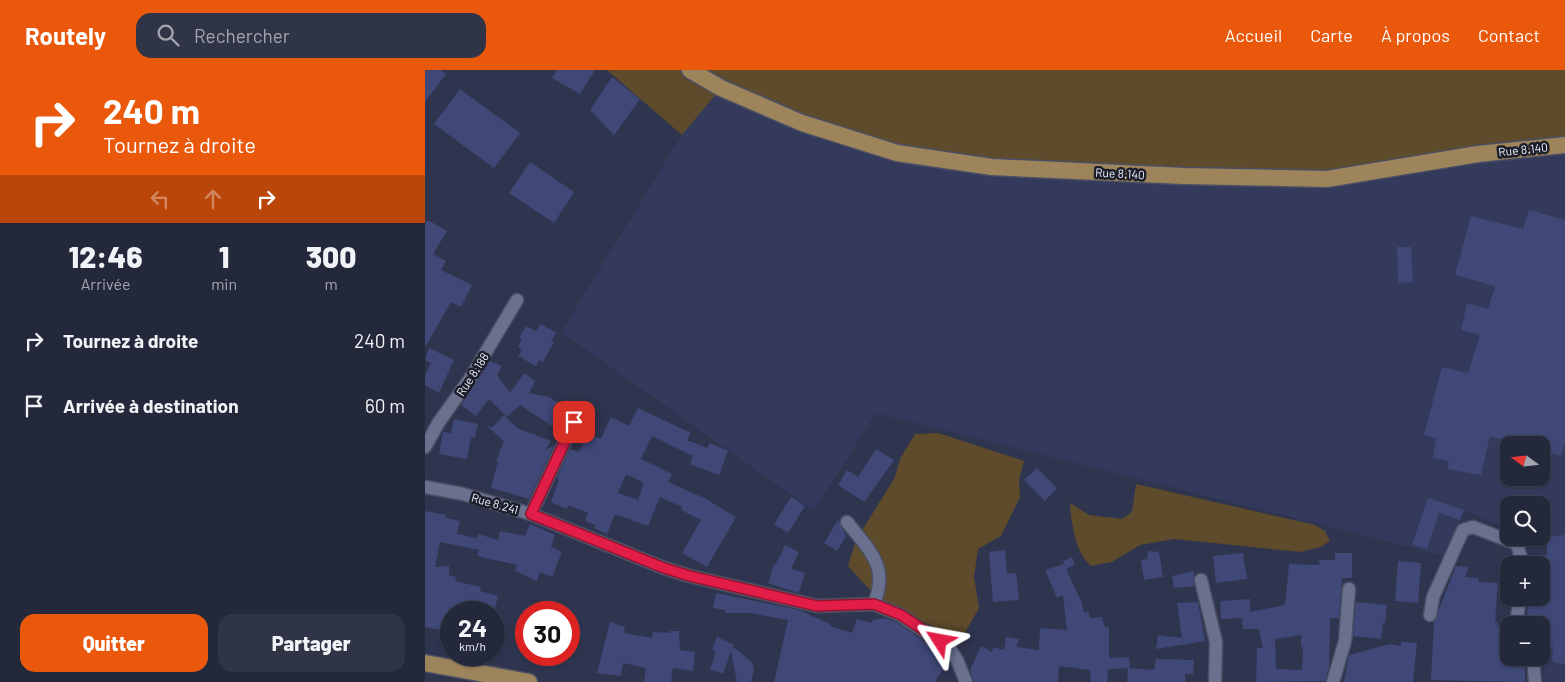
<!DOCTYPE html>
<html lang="fr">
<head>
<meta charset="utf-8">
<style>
  body { margin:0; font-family:Barlow,sans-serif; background:#2f3446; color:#f1f3f6; height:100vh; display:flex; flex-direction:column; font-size:19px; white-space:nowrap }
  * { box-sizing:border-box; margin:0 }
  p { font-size:16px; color:#a3a6af }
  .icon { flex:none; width:28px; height:28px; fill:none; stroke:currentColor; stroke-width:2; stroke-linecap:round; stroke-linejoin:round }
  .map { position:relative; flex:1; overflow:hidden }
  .side { display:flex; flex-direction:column; background:#23283b; width:425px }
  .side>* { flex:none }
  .guide { background:#ea580c; color:#fff; overflow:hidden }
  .needle { width:32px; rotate:285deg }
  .fabs { position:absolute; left:1075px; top:366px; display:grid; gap:10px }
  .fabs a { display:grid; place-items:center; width:50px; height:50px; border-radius:10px; background:#23283b; box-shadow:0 1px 4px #0004,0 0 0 1px #404455; font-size:25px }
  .speed { position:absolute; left:15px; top:531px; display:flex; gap:10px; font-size:25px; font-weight:700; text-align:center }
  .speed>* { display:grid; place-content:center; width:65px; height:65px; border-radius:50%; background:#23283b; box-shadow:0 1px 4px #0004,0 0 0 1px #404455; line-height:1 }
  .speed small { font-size:12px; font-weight:400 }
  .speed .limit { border:8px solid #d22; background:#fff; color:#111 }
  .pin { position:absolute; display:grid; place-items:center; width:42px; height:42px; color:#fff; margin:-21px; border-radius:10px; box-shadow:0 2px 8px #0006 }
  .me { position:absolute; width:55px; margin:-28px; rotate:304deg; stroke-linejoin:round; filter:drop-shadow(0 0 4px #0008) }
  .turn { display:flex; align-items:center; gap:18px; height:105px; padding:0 20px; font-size:22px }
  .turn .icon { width:65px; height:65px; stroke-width:2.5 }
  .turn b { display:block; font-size:35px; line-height:42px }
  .lanes { display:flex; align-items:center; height:48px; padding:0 20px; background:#0003; justify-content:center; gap:25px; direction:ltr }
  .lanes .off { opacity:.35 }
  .eta { display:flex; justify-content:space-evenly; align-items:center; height:85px; text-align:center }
  .eta b { font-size:30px; font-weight:800; line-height:35px }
  .cta { display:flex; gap:10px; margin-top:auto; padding:10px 20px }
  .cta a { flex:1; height:58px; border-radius:15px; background:#ea580c; color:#fff; font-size:20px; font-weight:800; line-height:58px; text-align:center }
  .cta a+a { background:#2f3446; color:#f1f3f6 }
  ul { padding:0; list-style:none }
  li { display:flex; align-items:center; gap:15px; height:65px; padding:0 20px }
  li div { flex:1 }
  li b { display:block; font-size:19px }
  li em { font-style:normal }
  header { display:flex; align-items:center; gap:30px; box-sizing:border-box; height:70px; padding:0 25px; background:#ea580c; color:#fff }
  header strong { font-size:24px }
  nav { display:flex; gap:28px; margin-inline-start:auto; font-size:18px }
  .search { width:350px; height:45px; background:#2f3446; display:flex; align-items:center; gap:12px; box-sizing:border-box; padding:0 18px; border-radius:15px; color:#a3a6af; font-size:19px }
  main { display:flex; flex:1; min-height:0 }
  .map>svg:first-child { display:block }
</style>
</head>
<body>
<header>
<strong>Routely</strong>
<div class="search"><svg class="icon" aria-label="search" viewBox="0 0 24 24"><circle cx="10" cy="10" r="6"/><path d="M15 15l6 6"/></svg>Rechercher</div>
<nav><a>Accueil</a><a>Carte</a><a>À propos</a><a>Contact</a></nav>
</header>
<main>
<section class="side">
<div class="guide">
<div class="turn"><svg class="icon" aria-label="right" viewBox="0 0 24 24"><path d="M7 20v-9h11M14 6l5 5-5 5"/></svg><div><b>240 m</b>Tournez à droite</div></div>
<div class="lanes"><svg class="icon off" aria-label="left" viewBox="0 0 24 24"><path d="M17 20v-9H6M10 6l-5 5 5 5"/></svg><svg class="icon off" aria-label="ahead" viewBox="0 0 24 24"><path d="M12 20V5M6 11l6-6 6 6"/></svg><svg class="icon" aria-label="right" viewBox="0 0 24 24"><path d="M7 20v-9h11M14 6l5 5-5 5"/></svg></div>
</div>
<div class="eta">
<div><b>12:46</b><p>Arrivée</p></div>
<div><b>1</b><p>min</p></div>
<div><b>300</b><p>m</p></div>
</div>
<ul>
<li><svg class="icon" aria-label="right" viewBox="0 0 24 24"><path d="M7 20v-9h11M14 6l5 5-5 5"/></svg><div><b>Tournez à droite</b></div><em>240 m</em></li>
<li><svg class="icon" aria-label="arrive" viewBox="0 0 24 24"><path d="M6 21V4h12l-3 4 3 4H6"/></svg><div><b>Arrivée à destination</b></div><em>60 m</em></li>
</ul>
<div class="cta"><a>Quitter</a><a>Partager</a></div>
</section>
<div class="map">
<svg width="1140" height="612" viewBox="0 0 1140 612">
  <rect width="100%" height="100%" fill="#2f354f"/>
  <path fill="#343a5b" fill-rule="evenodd" d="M296 18 1140 75V612H1118L1122 475 1105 468H1116V435H1084V459L1039 440 1021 486 451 343 389 441 136 262 257 65ZM1084 375H1116V408H1084Z"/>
  <g fill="#5e4b2b">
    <path d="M182 0H1140V75L902 109 759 106 472 83 296 18 257 65Z"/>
    <path d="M513 363 599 391 594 410 595 427 576 466 553 479 549 507 554 538 540 563 518 561 458 534 423 496 431 470 469 409 476 387 490 364Z"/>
    <path d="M711 414 890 455 900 461 905 471 896 477 875 482 749 469 715 475 687 492 666 496C649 481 647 454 645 433L664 445 697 449 707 442Z"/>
  </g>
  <g fill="#3f4877" fill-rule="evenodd">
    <path d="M0 0H16L21 4 0 32Z"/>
    <path d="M132 0H170L155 24 127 8Z"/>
    <path d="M187 7 215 29 189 65 165 40Z"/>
    <path d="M35 19 95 63 69 98 9 54Z"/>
    <path d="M105 92 149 122 129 153 84 123Z"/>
    <path d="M1104 140 1140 150V372L1136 386 1116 381V375H1096L1065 366 1056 405 1022 399 1024 391 1008 388 1011 368 999 365 1017 297 1043 303 1055 265 1036 260 1042 233 1063 239 1070 216 1030 205 1046 146 1098 159Z"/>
    <path d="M3 150 22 161 8 184 21 191 16 200 47 215 36 237 26 232 0 277V155Z"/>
    <path d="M972 177H986L988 212 973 213Z"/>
    <path d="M116 254 131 263 126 270 129 272 118 292 114 290 111 296 93 286 97 280 93 277 97 270 94 268 101 256 111 261Z"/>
    <path d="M4 278 29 290 14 323 0 315V306L6 293 0 290Z"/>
    <path d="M65 291 77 296 72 305 85 323 99 303 110 311 104 323 124 327 145 341 133 360 95 335 82 347 64 329 51 346 36 335Z"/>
    <path d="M213 338 266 363 262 370 282 378 285 373 303 381 294 405 265 394 268 386 227 366 216 389 247 404 243 412 279 428 311 447 282 497 257 483 276 450 256 440 257 437 235 427 223 456 190 444 182 464 169 458 170 455 160 451 163 443 143 435 142 439 126 432 134 409 132 408 145 379 154 382 158 375 149 370 151 366 157 361 176 369 186 347 204 356ZM201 404 219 413 213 430 193 423Z"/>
    <path d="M79 345 92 358 126 371 120 380 129 376 104 429 66 418 73 391H71L79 371 62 356 68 357Z"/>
    <path d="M29 349 53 354 50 367H46L42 389 14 384 18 362 26 363Z"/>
    <path d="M451 379 469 390 439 432 413 415 422 400 433 407Z"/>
    <path d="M612 398 632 418 620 431 599 410Z"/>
    <path d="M366 427 380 436 363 463 349 454Z"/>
    <path d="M1003 428 1039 440 1035 450 1014 443 1002 479 987 474Z"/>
    <path d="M0 441 21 445V448L35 451 32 464 52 468 53 464 73 470 75 461 100 466 105 454 130 465 126 477 137 482 127 507 115 502 112 511 90 501 92 495 52 486 54 480 15 472 10 497 24 496V505L31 507 30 511 56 517 55 521 73 526 69 542H26V562L0 557Z"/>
    <path d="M413 450 421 466 412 481 399 473Z"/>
    <path d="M1140 465V594L1131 593 1127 591 1128 577H1122L1124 555 1102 553 1103 528H1116V495H1106L1104 485H1122V467Z"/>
    <path d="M360 475 374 482 366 499 380 503 374 523 343 513 349 494H351Z"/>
    <path d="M580 480 582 504 591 503 594 530 568 532 564 482Z"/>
    <path d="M723 481 734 482 738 507 719 510 716 490 722 489Z"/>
    <path d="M818 483 822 509 791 513 788 486Z"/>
    <path d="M910 483H927V508H917L914 548H905L904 597 900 611 831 612 832 578H838L834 559H818L817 548 796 549 795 531 825 529V542L860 535 864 494 895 495 894 490H910ZM876 565V577H878L877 600 851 599 850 569Z"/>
    <path d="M647 487 650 495 641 499 657 533 659 543 664 542 665 548 677 547 680 557H684V588L704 587 705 598 683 599 682 612H666L665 600 634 596 633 612H549L545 600 556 576 567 582 568 577 579 580 581 567 594 569 591 577 614 580 615 558 642 560 638 525 632 528 620 500 639 494 638 491Z"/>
    <path d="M973 491 996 493 993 533 970 531Z"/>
    <path d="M1031 496 1044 497 1040 507 1053 508 1054 512 1073 513 1070 552H1073L1072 556 1084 558V588H1100V612L1006 610 1009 552Z"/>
    <path d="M769 501V516L749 518 747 506Z"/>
    <path d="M1075 507 1084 508V519L1074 518Z"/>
    <path d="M291 523 374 540 405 554V556L427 563 432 549 447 553 448 550 459 548 471 552 496 569 509 579 507 582 522 592 510 612H349L363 550 325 543H300V540L288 538Z"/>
    <path d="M773 532 780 571 731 579 733 565 757 568 752 533Z"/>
    <path d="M931 532 962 535 960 553H958L956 569 928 566Z"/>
    <path d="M185 552 200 557 199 563 227 568 228 562 245 563V561H254L255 580 270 582 268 601 248 598 246 612H219L221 598 198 593 196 606 172 603Z"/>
    <path d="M292 567 309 575 308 577 327 592 329 599 326 612H312L306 581 298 604 285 599 291 582 287 579Z"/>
    <path d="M976 572 992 573 988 612H919L924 585 965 574 976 576Z"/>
    <path d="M731 589 769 590 768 604H760V612H702L703 598 729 600Z"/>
  </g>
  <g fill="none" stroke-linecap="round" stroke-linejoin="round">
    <defs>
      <g id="minor">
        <path d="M0 377 14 352 46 307 92 230"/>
        <path d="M0 417 38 424 106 444 239 498 265 506 392 536 449 534 475 545 525 579 532 590 541 612"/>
        <path d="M106 444 149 352"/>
        <path d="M422 452C445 481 464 496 449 534"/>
        <path d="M776 510 791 572 790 612"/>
        <path d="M1005 545 1008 527 1038 460 1048 457 1092 474 1098 495"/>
        <path d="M1094 555 1092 547 1095 528"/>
        <path d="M1108 588 1110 612"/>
        <path d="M908 612 920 571 924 519"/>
      </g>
      <g id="major">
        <path d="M265 0 296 18 377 53 472 83 567 97 759 106 902 109 1053 84 1140 75"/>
        <path d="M0 593 104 612"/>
      </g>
    </defs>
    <use href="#minor" stroke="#4b4f64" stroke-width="15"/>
    <use href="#major" stroke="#4b4f64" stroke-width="19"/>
    <use href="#minor" stroke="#6a718f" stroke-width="12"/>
    <use href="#major" stroke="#9d845b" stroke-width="16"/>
  </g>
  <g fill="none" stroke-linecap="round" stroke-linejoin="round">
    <defs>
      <path id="route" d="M149 352 106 444 239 498 265 506 392 536 449 534 476 545 515 571"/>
    </defs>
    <use href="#route" stroke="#92132f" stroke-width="12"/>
    <use href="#route" stroke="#e11d48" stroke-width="9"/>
  </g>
  <g text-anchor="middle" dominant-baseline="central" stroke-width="5" stroke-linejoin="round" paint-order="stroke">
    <g font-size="12" fill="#ecf0fe" stroke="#1b1d29">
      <text transform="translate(1098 79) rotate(-6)">Rue 8.140</text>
      <text transform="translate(695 103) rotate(3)">Rue 8.140</text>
      <text transform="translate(47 304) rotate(-57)">Rue 8.188</text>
      <text transform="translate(70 433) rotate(16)">Rue 8.241</text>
    </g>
  </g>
</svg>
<div class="fabs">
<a><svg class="needle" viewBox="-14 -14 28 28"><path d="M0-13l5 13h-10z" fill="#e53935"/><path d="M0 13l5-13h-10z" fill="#a3a6af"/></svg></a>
<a><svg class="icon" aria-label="search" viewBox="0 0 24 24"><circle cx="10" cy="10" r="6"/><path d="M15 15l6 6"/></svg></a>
<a>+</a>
<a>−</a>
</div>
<div class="speed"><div>24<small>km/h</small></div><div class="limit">30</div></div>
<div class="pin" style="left:149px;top:352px;background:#d93025"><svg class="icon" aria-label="arrive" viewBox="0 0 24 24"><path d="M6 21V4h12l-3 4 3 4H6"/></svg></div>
<svg class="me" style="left:515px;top:571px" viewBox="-20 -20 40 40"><path d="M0-17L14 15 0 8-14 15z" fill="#e11d48" stroke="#fff" stroke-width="4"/></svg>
</div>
</main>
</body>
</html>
